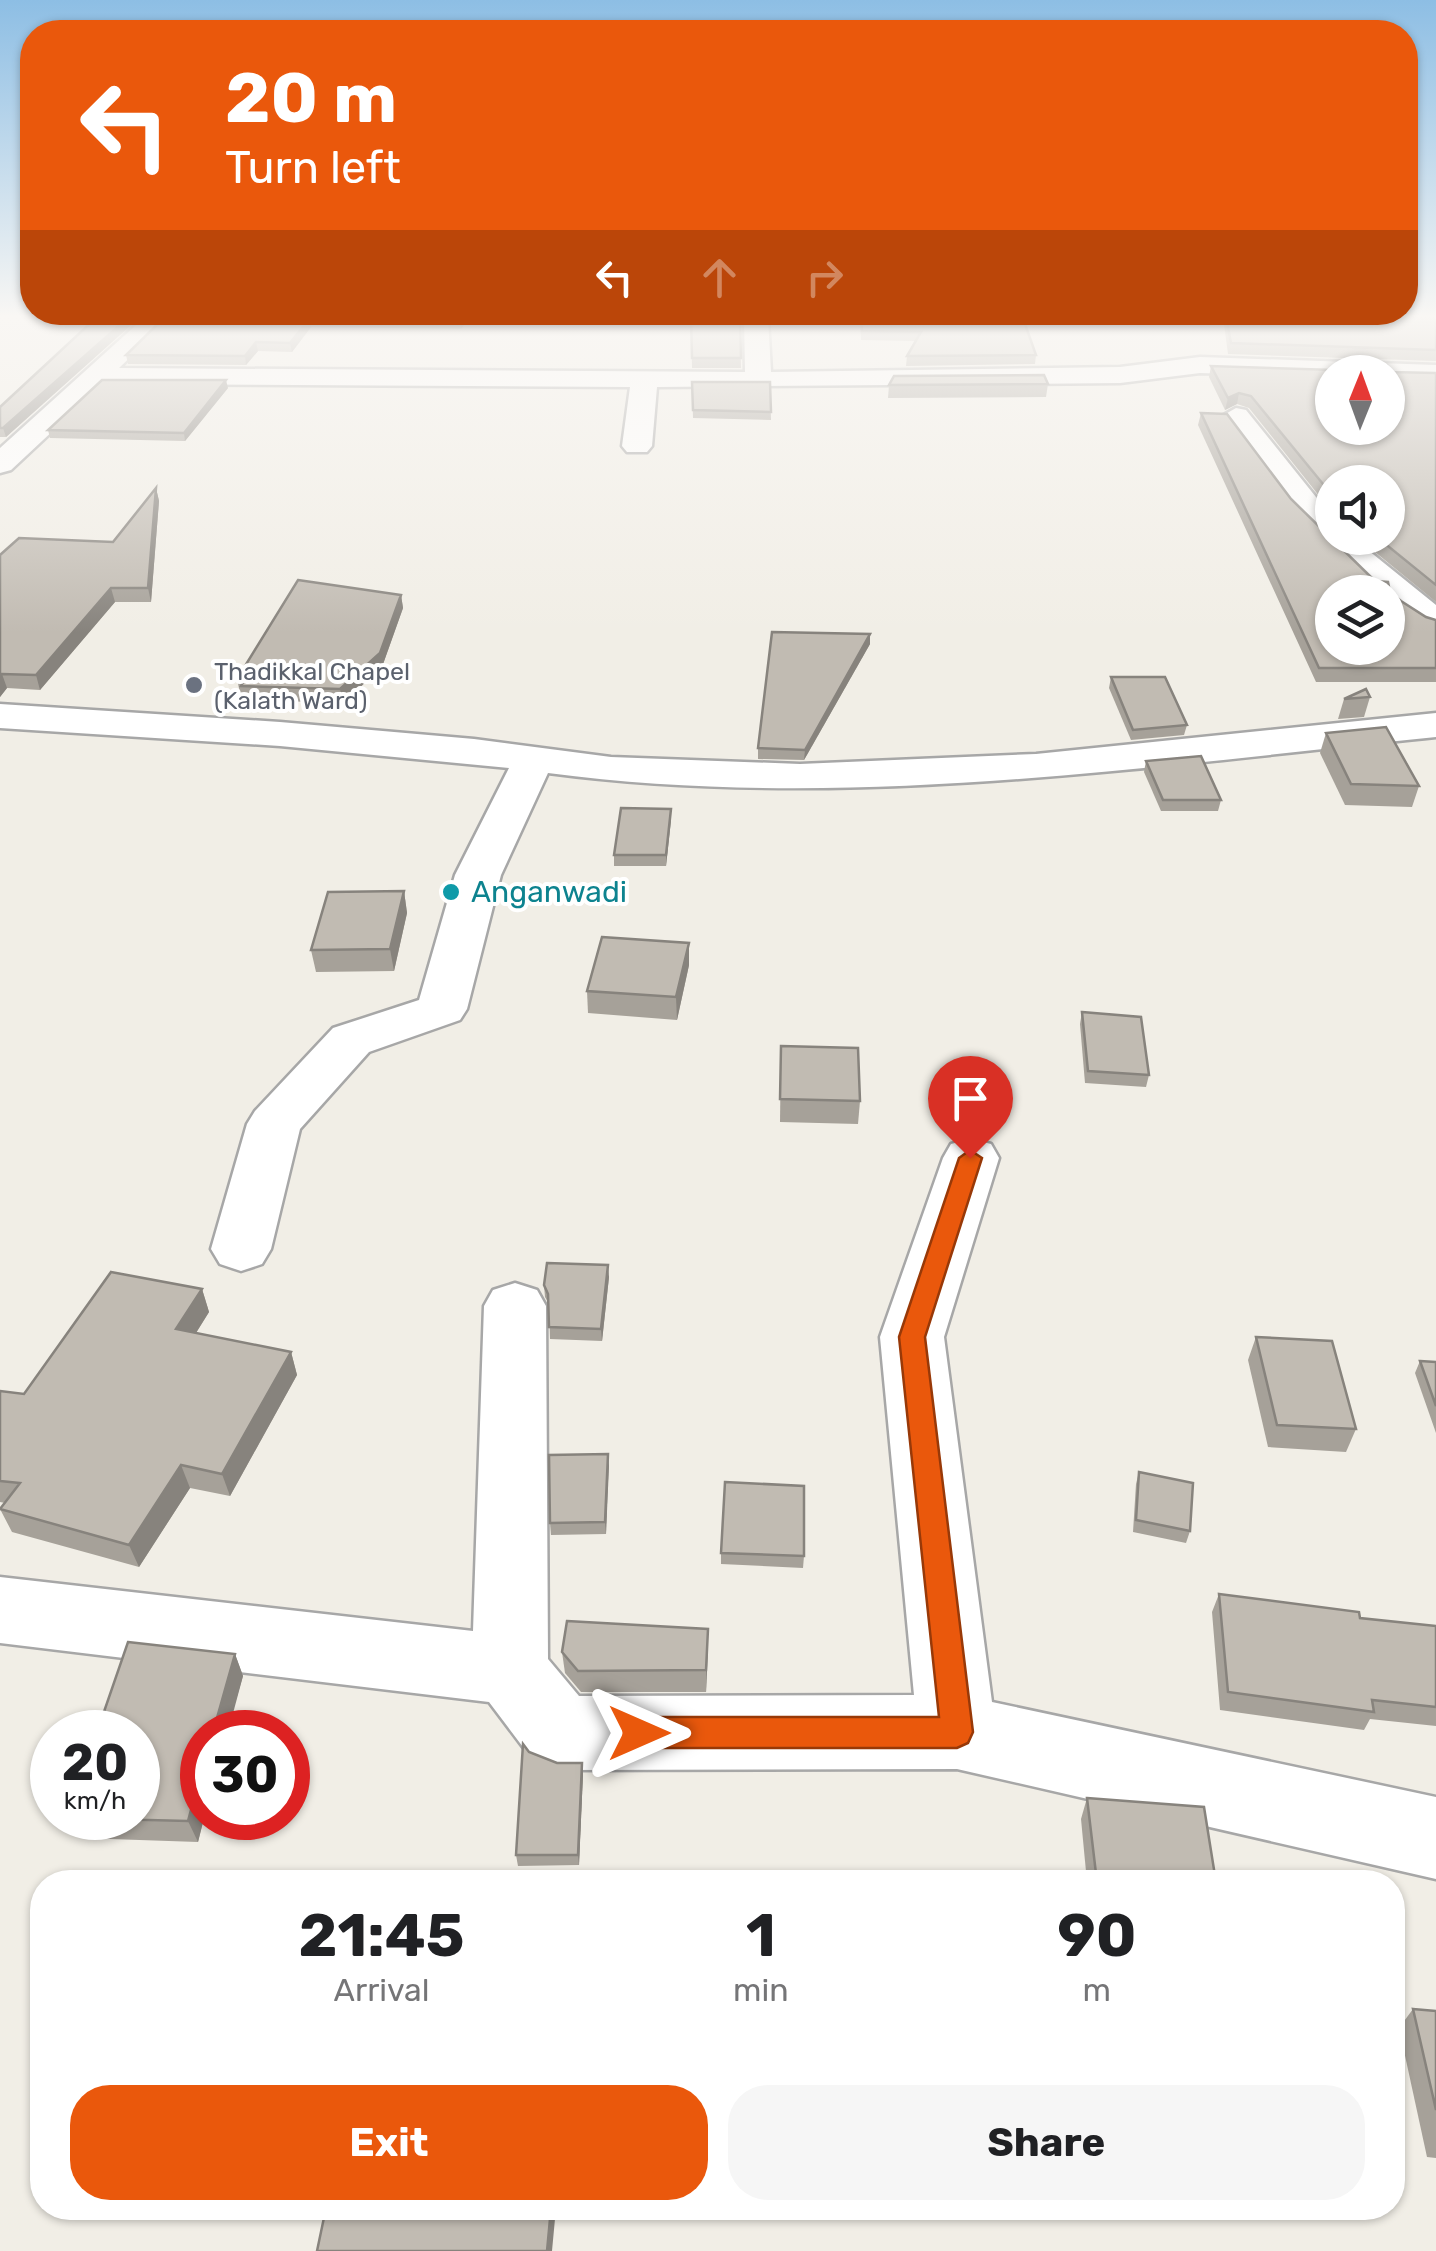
<!DOCTYPE html>
<html lang="en">
<head>
<meta charset="utf-8">
<style>
  body { margin:0; font-family:Rubik,sans-serif; background:#f6f6f6; color:#202124; height:100vh; display:flex; flex-direction:column; font-size:38px; white-space:nowrap }
  * { box-sizing:border-box; margin:0 }
  p { font-size:32px; color:#757577 }
  .icon { flex:none; width:55px; height:55px; fill:none; stroke:currentColor; stroke-width:2; stroke-linecap:round; stroke-linejoin:round }
  .map { position:relative; flex:1; overflow:hidden }
  .sheet { position:absolute; left:30px; top:1870px; width:1375px; height:350px; display:flex; flex-direction:column; background:#fff; border-radius:40px; box-shadow:0 2px 8px #0004 }
  .sheet>* { flex:none }
  .hud { position:absolute; left:20px; top:20px; width:1398px; height:305px; border-radius:40px; box-shadow:0 2px 8px #0004; background:#ea580c; color:#fff; overflow:hidden }
  .needle { width:65px; rotate:1deg }
  .buttons { position:absolute; left:1315px; top:355px; display:grid; gap:20px }
  .buttons a { display:grid; place-items:center; width:90px; height:90px; border-radius:50%; background:#fff; box-shadow:0 2px 8px #0004; font-size:50px }
  .speed { position:absolute; left:30px; top:1710px; display:flex; gap:20px; font-size:50px; font-weight:700; text-align:center }
  .speed>* { display:grid; place-content:center; width:130px; height:130px; border-radius:50%; background:#fff; box-shadow:0 2px 8px #0004; line-height:1 }
  .speed small { font-size:25px; font-weight:400 }
  .speed .limit { border:15px solid #d22; background:#fff; color:#111 }
  .pin { position:absolute; display:grid; place-items:center; width:85px; height:85px; color:#fff; margin:-102px -42px; border-radius:50% 50% 50% 0; rotate:-45deg; box-shadow:0 0 10px #0007 }
  .pin .icon { rotate:45deg }
  .me { position:absolute; width:110px; margin:-55px; rotate:90deg; stroke-linejoin:round; filter:drop-shadow(0 0 8px #0008) }
  .turn { display:flex; align-items:center; gap:35px; height:210px; padding:0 40px; font-size:45px }
  .turn .icon { width:130px; height:130px; stroke-width:2.5 }
  .turn b { display:block; font-size:70px; line-height:85px }
  .lanes { display:flex; align-items:center; height:95px; padding:0 40px; background:#0003; justify-content:center; gap:50px; direction:ltr }
  .lanes .off { opacity:.35 }
  .eta { display:flex; justify-content:space-evenly; align-items:center; height:170px; text-align:center }
  .eta b { font-size:60px; font-weight:700; line-height:70px }
  .primary-button { display:flex; gap:20px; margin-top:auto; padding:20px 40px }
  .primary-button a { flex:1; height:115px; border-radius:40px; background:#ea580c; color:#fff; font-size:40px; font-weight:700; line-height:115px; text-align:center }
  .primary-button a+a { background:#f6f6f6; color:#202124 }
  .map>svg:first-child { display:block }
</style>
</head>
<body>
<div class="map">
<svg width="1436" height="2251" viewBox="0 0 1436 2251">
  <rect width="100%" height="100%" fill="#f1eee6"/>
  <g fill="none" stroke-linecap="round" stroke-linejoin="round">
    <defs>
      <g id="minor">
        <path d="M145 317H172L119 368 745 372 744 317H768L771 372 1120 367 1200 357 1436 365V381L1388 379V372H1332V377L1200 373 1120 383 657 387 652 446 647 452H627L622 446 630 387 103 384 11 470 0 473V448Z"/>
        <path d="M1236 408 1246 410 1332 517V538H1353L1436 605V632C1418 627 1402 615 1388 603V592H1374L1291 509 1222 416Z"/>
        <path d="M0 704 280 722 474 739 611 757 800 764 1036 754 1436 713V737C1143 767 843 812 548 773L501 875 467 1009 460 1020 369 1052 300 1129 271 1249 262 1264 241 1271 220 1264 211 1249 247 1124 255 1111 333 1028 419 1000 455 875 509 768 280 746 0 728Z"/>
        <path d="M971 1139 991 1144 999 1158 944 1337 992 1702 1436 1797V1879L957 1769 560 1770 532 1759 489 1702 0 1643V1577L473 1631 484 1306 493 1290 515 1283 537 1290 546 1306 548 1659 579 1696 914 1695 880 1337 943 1158 951 1144Z"/>
      </g>
    </defs>
    <use href="#minor" stroke="#a7a7a7" stroke-width="5"/>
    <use href="#minor" fill="#fff" fill-rule="evenodd"/>
  </g>
  <g fill="#a6a199">
    <path d="M97 317H140L6 437H0V407Z"/>
    <path d="M165 317H469L461 329 311 327 292 352 258 351 246 365 128 364 126 355Z"/>
    <path d="M691 317H740L741 368H692Z"/>
    <path d="M770 317H982L1036 355 1035 364 906 366 907 356 916 341 861 340 860 321 772 320Z"/>
    <path d="M1225 317H1436V361L1228 354 1224 324Z"/>
    <path d="M1211 366 1436 373V602L1358 538H1388L1332 482V512L1249 408 1237 404 1225 410 1209 377Z"/>
    <path d="M692 382H770L771 420 693 418Z"/>
    <path d="M1048 384 1046 397 888 398 889 385Z"/>
    <path d="M228 388 185 441 50 438 48 430Z"/>
    <path d="M1201 413 1375 581 1401 601 1426 617 1436 620V682H1316L1198 425Z"/>
    <path d="M156 488 159 501 151 602H115L40 690 7 688 0 697V555L113 542Z"/>
    <path d="M401 595 403 608 382 667 343 703 244 700 243 694 240 693 237 679Z"/>
    <path d="M870 634V644L804 760 758 759V748Z"/>
    <path d="M1111 677 1187 725 1184 735 1131 740 1109 688Z"/>
    <path d="M1370 697 1364 717 1338 719 1344 699Z"/>
    <path d="M1326 733 1419 786 1412 807 1345 805 1320 753Z"/>
    <path d="M1146 761 1221 800 1218 811H1161L1144 772Z"/>
    <path d="M671 809 666 866H614V855Z"/>
    <path d="M404 891 407 913 394 971 316 972 311 950Z"/>
    <path d="M689 965 677 1020 588 1013 587 991Z"/>
    <path d="M1082 1012 1149 1075 1146 1087 1085 1083 1080 1024Z"/>
    <path d="M781 1046 860 1101 858 1124 780 1122Z"/>
    <path d="M609 1277 602 1341 550 1339 549 1304 545 1297 544 1285Z"/>
    <path d="M202 1289 209 1312 196 1333 291 1352 297 1375 230 1496 190 1488 139 1567 12 1532 0 1509 5 1503 0 1502V1391L24 1394Z"/>
    <path d="M1256 1337 1356 1429 1346 1452 1268 1447 1248 1360Z"/>
    <path d="M1420 1361 1436 1362V1433L1415 1373Z"/>
    <path d="M608 1454 606 1534 551 1535 550 1523Z"/>
    <path d="M1139 1472 1190 1531 1186 1543 1133 1532 1136 1484Z"/>
    <path d="M721 1553 804 1556 803 1568 721 1564Z"/>
    <path d="M1219 1594 1360 1618 1436 1626V1726L1370 1719 1364 1730 1220 1710 1212 1612Z"/>
    <path d="M708 1629 706 1692H581L565 1673 562 1652Z"/>
    <path d="M235 1654 243 1676 202 1818H204L198 1842 81 1838 68 1818Z"/>
    <path d="M529 1752 583 1774 579 1865 518 1866 516 1855Z"/>
    <path d="M1087 1798 1216 1882H1087L1081 1819Z"/>
    <path d="M1413 2009 1436 2011V2158L1427 2157 1399 2028Z"/>
  </g>
  <g fill="#87837d">
    <path d="M129 317H140L6 437 3 428Z"/>
    <path d="M462 317H469L461 329V320Z"/>
    <path d="M310 318 311 327 292 352 290 343Z"/>
    <path d="M256 342 258 351 246 365 245 356Z"/>
    <path d="M226 380 228 388 185 441 184 433Z"/>
    <path d="M1239 393 1237 404 1225 410 1228 398Z"/>
    <path d="M156 488 159 501 151 602 148 588Z"/>
    <path d="M111 588 115 602 40 690 36 675Z"/>
    <path d="M401 595 403 608 382 667 343 703 340 689Z"/>
    <path d="M870 634V644L804 760 805 750Z"/>
    <path d="M2 674 7 688 0 697V676Z"/>
    <path d="M671 809V820L666 866V855Z"/>
    <path d="M404 891 407 913 394 971 390 949Z"/>
    <path d="M689 943V965L677 1020 676 997Z"/>
    <path d="M608 1265 609 1277 602 1341 601 1329Z"/>
    <path d="M202 1289 209 1312 184 1352 176 1329Z"/>
    <path d="M291 1352 297 1375 230 1496 222 1474Z"/>
    <path d="M608 1454 609 1466 606 1534 605 1522Z"/>
    <path d="M181 1465 190 1488 139 1567 129 1545Z"/>
    <path d="M708 1629V1650L706 1692V1670Z"/>
    <path d="M235 1654 243 1676 228 1732H213Z"/>
    <path d="M582 1763 583 1774 579 1865 578 1855Z"/>
    <path d="M202 1769V1818H204L198 1842 188 1821Z"/>
    <path d="M551 2208H556L552 2251H547Z"/>
  </g>
  <g fill="#c1bbb2" stroke="#87837d" stroke-width="2.5" fill-rule="evenodd">
    <path d="M97 317H129L3 428H0V407Z"/>
    <path d="M165 317H462L461 320 310 318 290 343 256 342 245 356 126 355Z"/>
    <path d="M691 317H740L741 358H692Z"/>
    <path d="M861 317H982L983 319 1025 324 1036 355 907 356 921 332 862 331Z"/>
    <path d="M1226 317H1436V350L1231 343Z"/>
    <path d="M1338 365H1387L1391 372 1436 373V585L1378 538H1388V482H1332V495L1251 396 1239 393 1228 398 1211 366 1335 370ZM1332 372H1388V428H1332Z"/>
    <path d="M1044 375 1048 384 889 385 894 376Z"/>
    <path d="M102 380H226L184 433 48 430Z"/>
    <path d="M692 382H770L771 412 693 410Z"/>
    <path d="M1201 413 1227 414 1291 499 1375 581 1388 582 1390 592 1401 601 1426 617 1436 620V668H1319ZM1332 592H1388V648H1332Z"/>
    <path d="M156 488 148 588H111L36 675 2 674 0 676V555L19 538 113 542Z"/>
    <path d="M298 580 401 595 380 653 340 689 241 686 245 679H237Z"/>
    <path d="M772 632 870 634 805 750 758 748Z"/>
    <path d="M1111 677H1165L1187 725 1133 730Z"/>
    <path d="M1366 689 1370 697 1344 699Z"/>
    <path d="M1386 727 1419 786 1351 784 1326 733Z"/>
    <path d="M1201 756 1221 800H1163L1146 761Z"/>
    <path d="M621 808 671 809 666 855H614Z"/>
    <path d="M404 891 390 949 311 950 328 892Z"/>
    <path d="M602 937 689 943 676 997 587 991Z"/>
    <path d="M1082 1012 1141 1017 1149 1075 1088 1071Z"/>
    <path d="M781 1046 858 1048 860 1101 780 1099Z"/>
    <path d="M547 1263 608 1265 601 1329 549 1327 548 1294 544 1285Z"/>
    <path d="M111 1272 202 1289 176 1329 291 1352 222 1474 181 1465 129 1545 0 1509 20 1483 0 1481V1391L24 1394Z"/>
    <path d="M1256 1337 1332 1341 1356 1429 1277 1425Z"/>
    <path d="M1420 1361 1436 1362V1406Z"/>
    <path d="M608 1454 605 1522 550 1523 549 1455Z"/>
    <path d="M1139 1472 1193 1483 1190 1531 1136 1520Z"/>
    <path d="M725 1482 804 1486V1556L721 1553Z"/>
    <path d="M1219 1594 1359 1612 1360 1618 1436 1626V1707L1372 1700 1374 1712 1228 1692Z"/>
    <path d="M567 1621 708 1629 706 1670 578 1671 562 1652Z"/>
    <path d="M128 1642 235 1654 213 1732H202V1769L188 1821 68 1818H138V1732H97Z"/>
    <path d="M523 1744 529 1752 557 1763H582L578 1855H516Z"/>
    <path d="M1087 1798 1204 1807 1216 1882H1097Z"/>
    <path d="M1413 2009 1436 2011V2110Z"/>
    <path d="M326 2208H551L547 2251H317Z"/>
  </g>
  <linearGradient id="sky" x2="0" y2="1"><stop stop-color="#8dbee4"/><stop offset="0.5" stop-color="#f9f7f4"/><stop offset="1" stop-color="#f9f7f4" stop-opacity="0"/></linearGradient>
  <rect width="1436" height="633" fill="url(#sky)"/>
  <path fill="#ea580c" stroke="#983908" stroke-width="2.5" d="M970 1150 982 1158 925 1337 973 1732 968 1743 957 1748H639L628 1744 623 1733 628 1722 639 1717H939L899 1337 959 1158Z"/>
  <circle fill="#6b7280" stroke="#fff" stroke-width="4" cx="194" cy="685" r="10"/>
  <circle fill="#0f9aa8" stroke="#fff" stroke-width="4" cx="451" cy="892" r="10"/>
  <g text-anchor="middle" dominant-baseline="central" stroke-width="8" stroke-linejoin="round" paint-order="stroke">
    <g font-size="25" fill="#5b616d" stroke="#fff" text-anchor="start">
      <text x="214" y="671">Thadikkal Chapel<tspan x="214" dy="29">(Kalath Ward)</tspan></text>
    </g>
    <g font-size="30" fill="#0d838f" stroke="#fff" text-anchor="start">
      <text x="471" y="892">Anganwadi</text>
    </g>
  </g>
</svg>
<div class="buttons">
<a><svg class="needle" viewBox="-14 -14 28 28"><path d="M0-13l5 13h-10z" fill="#e53935"/><path d="M0 13l5-13h-10z" fill="#757577"/></svg></a>
<a><svg class="icon" aria-label="sound" viewBox="0 0 24 24"><path d="M4 9h4l5-4v14l-5-4H4zM17 9q2 3 0 6"/></svg></a>
<a><svg class="icon" aria-label="layers" viewBox="0 0 24 24"><path d="M12 4l9 5-9 5-9-5zM3 14l9 5 9-5"/></svg></a>
</div>
<div class="speed"><div>20<small>km/h</small></div><div class="limit">30</div></div>
<div class="pin" style="left:970px;top:1158px;background:#d93025"><svg class="icon" aria-label="arrive" viewBox="0 0 24 24"><path d="M6 21V4h12l-3 4 3 4H6"/></svg></div>
<svg class="me" style="left:639px;top:1733px" viewBox="-20 -20 40 40"><path d="M0-17L14 15 0 8-14 15z" fill="#ea580c" stroke="#fff" stroke-width="4"/></svg>
<div class="hud">
<div class="turn"><svg class="icon" aria-label="left" viewBox="0 0 24 24"><path d="M17 20v-9H6M10 6l-5 5 5 5"/></svg><div><b>20 m</b>Turn left</div></div>
<div class="lanes"><svg class="icon" aria-label="left" viewBox="0 0 24 24"><path d="M17 20v-9H6M10 6l-5 5 5 5"/></svg><svg class="icon off" aria-label="ahead" viewBox="0 0 24 24"><path d="M12 20V5M6 11l6-6 6 6"/></svg><svg class="icon off" aria-label="right" viewBox="0 0 24 24"><path d="M7 20v-9h11M14 6l5 5-5 5"/></svg></div>
</div>
<section class="sheet">
<div class="eta">
<div><b>21:45</b><p>Arrival</p></div>
<div><b>1</b><p>min</p></div>
<div><b>90</b><p>m</p></div>
</div>
<div class="primary-button"><a>Exit</a><a>Share</a></div>
</section>
</div>
</body>
</html>
